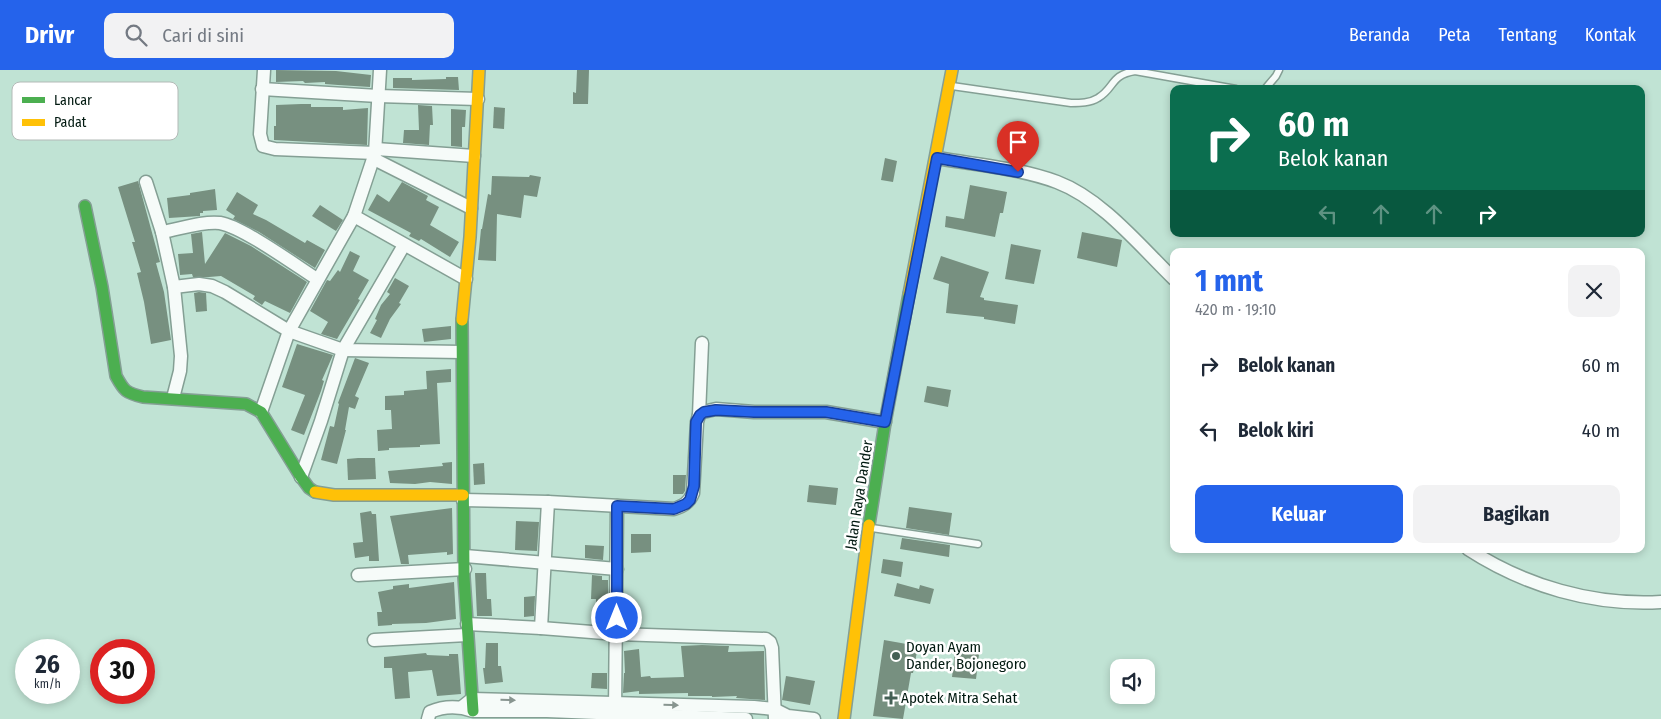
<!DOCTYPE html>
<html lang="id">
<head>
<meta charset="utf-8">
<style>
  body { margin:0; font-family:"Fira Sans Condensed",sans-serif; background:#f2f2f3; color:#1f2937; height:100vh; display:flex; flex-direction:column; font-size:19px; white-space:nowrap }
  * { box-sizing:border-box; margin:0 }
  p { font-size:16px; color:#747a83 }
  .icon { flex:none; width:28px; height:28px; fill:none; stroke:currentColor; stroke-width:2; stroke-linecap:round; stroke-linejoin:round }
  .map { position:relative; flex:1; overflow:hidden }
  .drawer { position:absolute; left:1170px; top:178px; width:475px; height:305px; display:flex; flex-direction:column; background:#fff; border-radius:10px; box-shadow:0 2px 8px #0003 }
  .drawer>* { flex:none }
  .guide { position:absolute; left:1170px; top:15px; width:475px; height:152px; border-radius:10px; box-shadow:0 2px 8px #0003; background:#0b6e4f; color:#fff; overflow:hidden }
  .tools { position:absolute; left:1110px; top:589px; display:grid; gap:10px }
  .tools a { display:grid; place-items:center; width:45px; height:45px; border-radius:10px; background:#fff; box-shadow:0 2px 8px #0003; font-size:25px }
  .speed { position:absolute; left:15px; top:569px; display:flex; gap:10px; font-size:25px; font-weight:700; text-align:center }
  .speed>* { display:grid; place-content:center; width:65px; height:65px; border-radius:50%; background:#fff; box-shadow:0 2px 8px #0003; line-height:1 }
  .speed small { font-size:12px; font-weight:400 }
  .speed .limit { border:8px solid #d22; background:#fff; color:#111 }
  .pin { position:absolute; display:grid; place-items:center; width:42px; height:42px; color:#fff; margin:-51px -21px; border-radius:50% 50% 50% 0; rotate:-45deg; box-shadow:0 0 5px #0007 }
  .pin .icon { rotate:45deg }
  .me { position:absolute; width:55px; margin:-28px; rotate:0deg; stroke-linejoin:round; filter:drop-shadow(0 0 4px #0008) }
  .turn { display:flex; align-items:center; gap:18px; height:105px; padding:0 25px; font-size:22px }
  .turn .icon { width:65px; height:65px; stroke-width:2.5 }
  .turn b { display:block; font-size:35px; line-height:42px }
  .lanes { display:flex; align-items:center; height:48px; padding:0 25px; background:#0003; justify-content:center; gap:25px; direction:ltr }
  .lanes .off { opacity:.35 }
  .round { display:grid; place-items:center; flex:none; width:52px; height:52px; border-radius:10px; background:#f2f2f3 }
  .headline { display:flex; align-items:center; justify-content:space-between; height:85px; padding:0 25px }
  h1 { font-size:30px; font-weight:700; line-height:38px; color:#2563eb }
  .action { display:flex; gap:10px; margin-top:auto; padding:10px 25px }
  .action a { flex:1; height:58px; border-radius:10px; background:#2563eb; color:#fff; font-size:20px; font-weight:700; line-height:58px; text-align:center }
  .action a+a { background:#f2f2f3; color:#1f2937 }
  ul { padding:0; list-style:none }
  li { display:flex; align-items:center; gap:15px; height:65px; padding:0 25px }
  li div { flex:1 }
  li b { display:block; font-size:19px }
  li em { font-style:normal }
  header { display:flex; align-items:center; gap:30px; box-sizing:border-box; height:70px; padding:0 25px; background:#2563eb; color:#fff }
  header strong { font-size:24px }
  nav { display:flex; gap:28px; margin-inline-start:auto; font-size:18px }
  .search { width:350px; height:45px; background:#f2f2f3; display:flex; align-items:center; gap:12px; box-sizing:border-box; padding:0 18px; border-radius:10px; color:#747a83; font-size:19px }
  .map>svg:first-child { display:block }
</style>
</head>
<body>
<header>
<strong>Drivr</strong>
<div class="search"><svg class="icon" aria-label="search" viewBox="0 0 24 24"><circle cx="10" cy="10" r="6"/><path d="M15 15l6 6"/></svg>Cari di sini</div>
<nav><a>Beranda</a><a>Peta</a><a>Tentang</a><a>Kontak</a></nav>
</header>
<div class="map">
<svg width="1661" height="649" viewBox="0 0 1661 649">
  <rect width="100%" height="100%" fill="#c0e3d4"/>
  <g fill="#779080">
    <path d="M276 0 336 1 371 5 370 17 338 15 325 14V12L305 13 303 11 276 12Z"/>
    <path d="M577 0H589L588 34H573V22L576 23Z"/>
    <path d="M446 7H458L459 20 393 18V8H412V10L446 9Z"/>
    <path d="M301 34H311V37H343V40L368 38 367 75 274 70V56H276V35Z"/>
    <path d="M418 35 432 36 433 55H430L429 75 403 73 404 60H419Z"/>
    <path d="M494 37 505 38 504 59 493 58Z"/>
    <path d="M451 39 466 40 465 57H462V77L451 76Z"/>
    <path d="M885 88 897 91 893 112 881 110Z"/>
    <path d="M530 105 541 107 537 127 524 125 521 148 497 144 496 191 478 190 481 159H482L488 124 491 125 492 106 529 107Z"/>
    <path d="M138 111 160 192 156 193 164 222 171 270 151 274 144 232 137 203 141 202 132 172H135L118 117Z"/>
    <path d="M402 112 428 126 426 130 439 137 430 155 459 172 450 187 421 169 419 171 409 166 411 163 368 140 377 124 389 132Z"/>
    <path d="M970 115 1007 122 1003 143H1000L995 167 945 157 946 146 964 149Z"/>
    <path d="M215 119 217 140 203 141V143H200V146L169 148 167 128 190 125V123Z"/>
    <path d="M237 122 258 135 253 144 266 150 305 173 307 170 325 180 315 198 259 162 233 149 235 146 226 140Z"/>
    <path d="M320 135 343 150 336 161 312 146Z"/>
    <path d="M202 162 205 194 225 163 251 176 307 212 290 243 265 231 262 235 253 229 255 226 221 206 209 207H193L192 204 180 205 178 184 193 183 191 164Z"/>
    <path d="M1082 162 1122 170 1117 197 1077 188Z"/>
    <path d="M1011 174 1041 180 1034 214 1005 209Z"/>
    <path d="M350 181 360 186 353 201 369 210 358 229 360 230 337 269 321 264 328 252 310 241 327 210 330 211 338 200 340 202Z"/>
    <path d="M941 186 989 202 980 227 984 228V230L1018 235 1015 254 984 249V247L946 243 949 214 933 209Z"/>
    <path d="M395 208 409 216 399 233 401 234 390 249 381 268 370 263 377 250 375 249 381 235 390 224 387 222Z"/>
    <path d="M199 222 206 223 207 241 196 242 194 223Z"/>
    <path d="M451 256V269L424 272 422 259Z"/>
    <path d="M297 274 333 285 322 310 324 311 321 321 304 365 291 360 305 325 282 317Z"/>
    <path d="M355 288 369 293 355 326 359 328 355 339 349 337 345 360H346L337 394 321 390 330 356 334 357 339 334 338 333Z"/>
    <path d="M451 299V312L437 313 440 374 420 375V377L389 378V380L378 381 377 360 392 359 391 340H385V326L404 325V321L427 319 426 301Z"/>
    <path d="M927 316 951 320 948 337 924 332Z"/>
    <path d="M358 388H375L376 409 348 410 347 389Z"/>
    <path d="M452 392V414L430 412 415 414 390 413 388 401 443 396 442 393Z"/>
    <path d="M484 393 485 414 474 415 473 394Z"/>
    <path d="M673 405H686L685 421 683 424H673Z"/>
    <path d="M809 415 838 418 836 435 807 432Z"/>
    <path d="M909 437 952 443 949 465 906 458Z"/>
    <path d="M452 438 453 484 447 485V482L408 485 409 494H401L390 446Z"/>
    <path d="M371 441 372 444H376L379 491H369V486L355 488 353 473 363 472 360 443Z"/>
    <path d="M516 451 539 452 537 481 515 480Z"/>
    <path d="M631 464H651V482L631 483Z"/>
    <path d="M902 468 950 475 949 487 900 479Z"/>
    <path d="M585 475 604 476 603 490 585 488Z"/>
    <path d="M883 489 903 492 901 507 881 503Z"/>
    <path d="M475 503H486L487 529H491L492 546H477Z"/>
    <path d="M592 505 602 506V510H608V553L596 554V529H591Z"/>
    <path d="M454 512 456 549 426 553 392 554V555L378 556 377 542H382L378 522 393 519V516L409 514V518Z"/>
    <path d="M897 513 919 519 920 515 934 519 930 534 894 526Z"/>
    <path d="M535 526 534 546 524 547V527Z"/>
    <path d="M884 570 918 576 913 603H911L903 649 873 646Z"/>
    <path d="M486 573H498V596H501L503 612 485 614 483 598H485Z"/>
    <path d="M702 575 729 576 728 582 764 581 765 630 736 628 737 626 712 627V626H688V623L639 624V621L623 623 624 603H625L624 581 639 579 641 607 650 606 651 608 684 607 681 576Z"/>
    <path d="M955 582 979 584 976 609 952 607Z"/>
    <path d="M426 583 427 585 449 586V584H458L461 624 437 626 432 600 408 602 410 628 395 629 392 598H384V587Z"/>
    <path d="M592 603H607V619L591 618Z"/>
    <path d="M786 606 815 611 810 635 782 630Z"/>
  </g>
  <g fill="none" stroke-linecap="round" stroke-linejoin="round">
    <defs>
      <g id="lane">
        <path d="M952 16 1071 33C1080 33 1090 33 1098 28 1115 18 1110 5 1135 1L1236 19"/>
        <path d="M1265 19 1276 6 1279 0"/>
        <path d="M872 458 978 474"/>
      </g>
      <g id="street">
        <path d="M264 0 260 64 263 76 275 79 375 83"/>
        <path d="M262 19 378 26 478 29"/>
        <path d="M376 79 474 86"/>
        <path d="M937 88C977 95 1019 98 1057 112 1102 129 1140 176 1174 209"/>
        <path d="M374 89 471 138"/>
        <path d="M146 112 162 162 174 217 181 286 180 301 173 328"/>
        <path d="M354 146 466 209"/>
        <path d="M162 162C180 159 202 151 220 153 243 157 295 195 317 209"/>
        <path d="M174 217 199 214 212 216 225 222 289 261 343 280 461 282"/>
        <path d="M261 342 289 261 354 146 375 83 380 0"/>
        <path d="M699 345 702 273"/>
        <path d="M301 407 321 351 343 280 404 175"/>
        <path d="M463 430 548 432 674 439C683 436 689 433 693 423L697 352 699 345 703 342 716 339 754 342H826L885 352"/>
        <path d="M1468 479C1525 516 1593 536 1661 532"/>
        <path d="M465 486 617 499"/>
        <path d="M358 505 465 499"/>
        <path d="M467 554 541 558 617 564 766 569 770 572 772 578 775 649"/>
        <path d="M541 558 548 432"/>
        <path d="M374 570 467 565"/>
        <path d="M462 637 472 629 754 637 774 639 788 646 814 649"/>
        <path d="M615 641 617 436"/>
        <path d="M428 649 430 642C444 636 459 636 473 641H547L746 649"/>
      </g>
      <g id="fast">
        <path d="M85 136 102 217 116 306C124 321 126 323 143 327L246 334 261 342 301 407 309 418 315 422"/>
        <path d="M462 250 464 507 473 641"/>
        <path d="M869 455 885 353 909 224"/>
      </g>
      <g id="slow">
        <path d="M909 224 952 0"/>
        <path d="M462 250 470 167 479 0"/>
        <path d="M315 422 334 425H463"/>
        <path d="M844 649 869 455"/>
      </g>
    </defs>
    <use href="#lane" stroke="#849f94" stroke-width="9"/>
    <use href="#street" stroke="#849f94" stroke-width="15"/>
    <use href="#fast" stroke="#849f94" stroke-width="14"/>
    <use href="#slow" stroke="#849f94" stroke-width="14"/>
    <use href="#lane" stroke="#f6fbf9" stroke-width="6"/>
    <use href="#street" stroke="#f6fbf9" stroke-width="12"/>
    <use href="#fast" stroke="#4caf50" stroke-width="11"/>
    <use href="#slow" stroke="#ffc107" stroke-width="11"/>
  </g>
  <defs><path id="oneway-solid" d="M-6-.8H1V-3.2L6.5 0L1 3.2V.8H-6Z" transform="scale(1.25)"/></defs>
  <g fill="#889590">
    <use href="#oneway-solid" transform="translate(508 630) rotate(1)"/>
    <use href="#oneway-solid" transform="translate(671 635) rotate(2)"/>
  </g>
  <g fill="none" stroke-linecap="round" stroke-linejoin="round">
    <defs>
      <path id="route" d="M617 548V436L674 439 686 434 690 430 694 416 696 352 700 345 704 342 716 340 754 342H826L885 352 937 88 1018 102"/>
    </defs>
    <use href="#route" stroke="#184099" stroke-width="12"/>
    <use href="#route" stroke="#2563eb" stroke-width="9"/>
  </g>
  <g fill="#446055" stroke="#fff" stroke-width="2">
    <circle cx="896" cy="586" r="5"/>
    <path d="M888.5 620.5h5v5h5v5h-5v5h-5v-5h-5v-5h5z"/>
  </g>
  <g text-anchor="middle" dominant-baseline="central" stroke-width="5" stroke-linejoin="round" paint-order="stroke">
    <g font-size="15" fill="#011910" stroke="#fff">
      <text transform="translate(859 425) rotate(-81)">Jalan Raya Dander</text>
    </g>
    <g font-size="15" fill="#011910" stroke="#fff" text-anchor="start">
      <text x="906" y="577">Doyan Ayam<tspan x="906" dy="17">Dander, Bojonegoro</tspan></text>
      <text x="901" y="628">Apotek Mitra Sehat</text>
    </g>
  </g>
  <rect x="12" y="12" width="166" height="58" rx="8" fill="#fff" stroke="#b3bab7" stroke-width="1"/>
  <rect x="22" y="27" width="23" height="6" fill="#4caf50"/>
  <rect x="22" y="49" width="23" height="7" fill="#ffc107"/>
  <g font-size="14" fill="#011910">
    <text x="54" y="35">Lancar</text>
    <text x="54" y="57">Padat</text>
  </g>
</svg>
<div class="tools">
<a><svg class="icon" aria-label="sound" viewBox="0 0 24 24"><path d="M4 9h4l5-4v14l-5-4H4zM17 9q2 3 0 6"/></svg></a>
</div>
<div class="speed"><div>26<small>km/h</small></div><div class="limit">30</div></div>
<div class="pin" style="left:1018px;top:102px;background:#d93025"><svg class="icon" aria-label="arrive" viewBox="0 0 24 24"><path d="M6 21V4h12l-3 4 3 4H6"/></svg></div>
<svg class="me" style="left:617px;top:548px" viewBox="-20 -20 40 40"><circle r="17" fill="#2563eb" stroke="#fff" stroke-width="3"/><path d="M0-11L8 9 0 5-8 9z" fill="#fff"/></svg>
<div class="guide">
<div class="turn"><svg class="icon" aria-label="right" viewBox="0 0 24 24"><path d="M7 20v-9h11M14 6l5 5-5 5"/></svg><div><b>60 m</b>Belok kanan</div></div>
<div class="lanes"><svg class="icon off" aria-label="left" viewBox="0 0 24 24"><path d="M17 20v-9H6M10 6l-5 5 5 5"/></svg><svg class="icon off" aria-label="ahead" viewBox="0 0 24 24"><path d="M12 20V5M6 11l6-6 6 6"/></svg><svg class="icon off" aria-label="ahead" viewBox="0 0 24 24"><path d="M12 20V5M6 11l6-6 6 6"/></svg><svg class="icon" aria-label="right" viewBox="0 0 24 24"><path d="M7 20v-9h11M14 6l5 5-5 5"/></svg></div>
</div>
<section class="drawer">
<div class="headline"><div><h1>1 mnt</h1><p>420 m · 19:10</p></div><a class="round"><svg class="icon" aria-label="close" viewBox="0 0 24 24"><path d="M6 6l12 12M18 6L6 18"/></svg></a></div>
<ul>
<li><svg class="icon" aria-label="right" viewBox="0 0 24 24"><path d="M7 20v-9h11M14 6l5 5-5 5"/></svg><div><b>Belok kanan</b></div><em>60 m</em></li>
<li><svg class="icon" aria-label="left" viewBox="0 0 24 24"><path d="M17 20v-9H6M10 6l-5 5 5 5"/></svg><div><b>Belok kiri</b></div><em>40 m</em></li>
</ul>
<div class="action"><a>Keluar</a><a>Bagikan</a></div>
</section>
</div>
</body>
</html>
